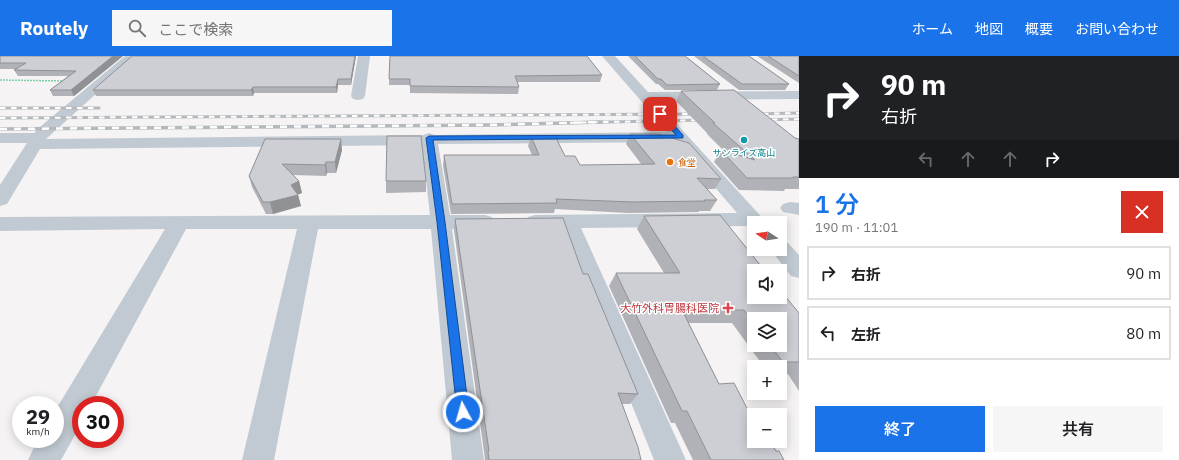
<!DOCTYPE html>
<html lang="ja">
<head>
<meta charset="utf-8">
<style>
  body { margin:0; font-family:"IBM Plex Sans","Noto Sans JP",sans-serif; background:#f6f6f6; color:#202124; height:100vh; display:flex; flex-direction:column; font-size:15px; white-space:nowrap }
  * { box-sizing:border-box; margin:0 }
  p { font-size:13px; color:#757577 }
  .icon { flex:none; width:22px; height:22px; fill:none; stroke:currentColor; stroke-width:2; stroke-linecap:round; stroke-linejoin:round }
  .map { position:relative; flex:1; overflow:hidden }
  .drawer { display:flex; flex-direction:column; background:#fff; width:380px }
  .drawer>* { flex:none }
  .hud { background:#202124; color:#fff; overflow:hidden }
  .needle { width:26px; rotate:282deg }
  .controls { position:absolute; left:747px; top:160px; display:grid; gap:8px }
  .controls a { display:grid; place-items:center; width:40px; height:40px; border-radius:0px; background:#fff; box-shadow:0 2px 10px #0003; font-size:20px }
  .speed { position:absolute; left:12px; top:340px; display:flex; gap:8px; font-size:20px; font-weight:700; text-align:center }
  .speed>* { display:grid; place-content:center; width:52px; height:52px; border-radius:50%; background:#fff; box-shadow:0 2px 10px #0003; line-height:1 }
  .speed small { font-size:10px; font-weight:400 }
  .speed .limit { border:6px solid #d22; background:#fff; color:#111 }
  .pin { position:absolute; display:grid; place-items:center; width:34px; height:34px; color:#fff; margin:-17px; border-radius:8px; box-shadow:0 2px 6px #0006 }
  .me { position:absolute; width:44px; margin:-22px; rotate:354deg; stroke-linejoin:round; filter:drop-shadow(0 0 3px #0008) }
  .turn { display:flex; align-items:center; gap:14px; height:84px; padding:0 16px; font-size:18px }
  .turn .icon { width:52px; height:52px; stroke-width:2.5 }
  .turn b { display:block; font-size:28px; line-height:34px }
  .lanes { display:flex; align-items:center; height:38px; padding:0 16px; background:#0003; justify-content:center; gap:20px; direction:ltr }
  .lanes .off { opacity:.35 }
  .round { display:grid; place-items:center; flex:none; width:42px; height:42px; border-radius:0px; background:#f6f6f6 }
  .headline { display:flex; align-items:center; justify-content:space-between; height:68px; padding:0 16px }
  h1 { font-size:24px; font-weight:600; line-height:30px; color:#1a73e8 }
  .primary-button { display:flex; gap:8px; margin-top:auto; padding:8px 16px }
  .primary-button a { flex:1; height:46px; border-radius:0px; background:#1a73e8; color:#fff; font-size:16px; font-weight:600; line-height:46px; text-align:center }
  .primary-button a+a { background:#f6f6f6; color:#202124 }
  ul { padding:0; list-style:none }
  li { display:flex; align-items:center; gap:12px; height:54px; margin:0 8px 6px; padding:0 8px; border:2px solid #e0e0e0; border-radius:0px }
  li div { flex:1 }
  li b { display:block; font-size:15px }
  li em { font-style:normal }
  header { display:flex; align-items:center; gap:24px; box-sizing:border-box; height:56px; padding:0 20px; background:#1a73e8; color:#fff }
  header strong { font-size:19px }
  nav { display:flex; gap:22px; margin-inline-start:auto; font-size:14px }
  .search { width:280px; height:36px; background:#f6f6f6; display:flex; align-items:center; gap:10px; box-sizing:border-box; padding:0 14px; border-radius:0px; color:#757577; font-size:15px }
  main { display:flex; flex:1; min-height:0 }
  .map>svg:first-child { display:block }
</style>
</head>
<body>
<header>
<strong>Routely</strong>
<div class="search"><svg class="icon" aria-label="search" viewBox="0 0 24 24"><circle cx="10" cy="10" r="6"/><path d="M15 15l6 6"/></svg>ここで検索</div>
<nav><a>ホーム</a><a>地図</a><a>概要</a><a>お問い合わせ</a></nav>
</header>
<main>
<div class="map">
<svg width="799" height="404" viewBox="0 0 799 404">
  <rect width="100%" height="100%" fill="#f5f3f3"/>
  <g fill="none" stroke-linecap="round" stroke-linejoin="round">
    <path stroke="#7ad0a6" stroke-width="1.5" stroke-dasharray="2 1" stroke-linecap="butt" d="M0 24 64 25"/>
    <g fill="#c1cad2" fill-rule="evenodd">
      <path d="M125 0H138L46 83 423 79 429 77 435 79 668 76 602 0H615L648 36 799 35V43L655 44 767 167H754V173L748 170 581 172 686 404H654L561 172 535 173 528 171 525 166 528 161 535 159 737 157 676 86 438 88 450 159H485L492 161 495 166 492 171 485 173H452L484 404H452L431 173H318L274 404H242L297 173H186L91 349H81V368L61 404H28L38 383H55V355L165 173 0 175V161L430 159 422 89 40 93 7 148 0 150V129L27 87H0V77H34L41 70Z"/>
      <path d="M358 0H370L365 40 363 43 358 44 353 43 351 40Z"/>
      <path d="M790 146 799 147V159L783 156 780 152 783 148Z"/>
      <path d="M780 185 788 187 799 199V222L791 220 770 193H780Z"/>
    </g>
    <defs>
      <g id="rail-far1">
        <path d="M0 52H99"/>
        <path d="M752 58 799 57"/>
        <path d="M0 62 700 58"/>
        <path d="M761 64 799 63"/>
        <path d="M559 67 705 64"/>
      </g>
      <path id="rail" d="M0 73 489 69 602 66"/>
    </defs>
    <use href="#rail-far1" stroke="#b5b8bd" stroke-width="3"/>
    <use href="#rail" stroke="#b5b8bd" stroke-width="3.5"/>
    <use href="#rail-far1" stroke="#fff" stroke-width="2" stroke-dasharray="5.5" stroke-linecap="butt"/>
    <use href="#rail" stroke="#fff" stroke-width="2.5" stroke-dasharray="7" stroke-linecap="butt"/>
  </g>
  <g fill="#b0b2b7" fill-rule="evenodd">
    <path d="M0 0H123L74 40H53L50 34 68 20H18L14 14 17 13H0Z"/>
    <path d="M356 0 351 29H338L337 37H254L253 40H96L93 34Z"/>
    <path d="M390 0 602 19 600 26H517L519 31 518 38 410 37V29H389Z"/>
    <path d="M628 0H685L720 28 717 34H665L658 28H656Z"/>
    <path d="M694 0H749L789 28 785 34H739Z"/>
    <path d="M757 0H799V27Z"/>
    <path d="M681 35 795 82 799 83V133H785L784 135 739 134 714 106 721 94 725 96 707 78V77L676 45Z"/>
    <path d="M630 78 721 123 715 133H707L717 144 710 155H699V156L628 157 555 153 554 157 451 158 443 110 444 99H532L528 90 531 80 565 100 580 109H642L626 88Z"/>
    <path d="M265 83 342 94 336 117H327L326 120 293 119 299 125 302 137 298 138 301 150 273 158H266L252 131 249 120Z"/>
    <path d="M386 125H426V136L386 137Z"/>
    <path d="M644 160 799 257V335L788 318 780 319V311H764L732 267H688L719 328 749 356 776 395 784 404H693L675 367H671L609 230 616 217H664L637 173ZM754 263 780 289H754Z"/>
    <path d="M455 163 583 218 638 338 630 348H622L641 404H485V403L454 174Z"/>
  </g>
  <g fill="#909195">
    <path d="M113 0H123L74 40 71 34Z"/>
    <path d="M355 0H356L351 29V23Z"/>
    <path d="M338 23V29L337 37 336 31Z"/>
    <path d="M253 31 254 37 253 40 251 34Z"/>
    <path d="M341 83 342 94 336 117 335 106Z"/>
    <path d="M326 106 327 117 326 120 325 109Z"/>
    <path d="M299 125 302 137 294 140 291 129Z"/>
    <path d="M298 139 301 150 273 158 270 146Z"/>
  </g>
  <g fill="#cdcfd5" stroke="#909195">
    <path d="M0 0H113L71 34H50L76 15 14 14 26 7H0Z"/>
    <path d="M132 0H355L351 23H338L336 31H253L251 34H93Z"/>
    <path d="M390 0H587L602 19 515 20 519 31 410 30V23H389Z"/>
    <path d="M635 0H685L720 28 667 29 661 23H658Z"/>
    <path d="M703 0H749L789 28H742Z"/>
    <path d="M768 0H799V20Z"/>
    <path d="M734 34 795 82 799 83V121H793V122H747L721 94 755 104 713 67H715L681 35Z"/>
    <path d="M630 78H658L689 87 721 123 697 122 717 144H704L705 145 633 146 556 143 557 147 452 148 444 99H539L531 80H555L565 100H575L580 109 655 108Z"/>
    <path d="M387 80H421L426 125H386Z"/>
    <path d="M265 83H341L335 106H326L325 109 282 108 299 125 291 129 298 139 270 146H263L249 120Z"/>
    <path d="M720 159 765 215H754V241H780V234L799 257V306H783L770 289H780V263H754V267L744 254H682L719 328 734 327 749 356H753L755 359H754V385H770L776 395H779L784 404H711L687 355H682L616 217H680L644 160Z"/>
    <path d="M563 162 583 218H588L638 338 618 337 638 391 641 404H489L488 396 489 395 455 163Z"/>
  </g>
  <path fill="#1a73e8" stroke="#114b97" d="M658 56H662L683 79V82L433 84 445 166 469 356 467 361 463 362 458 361 457 356 437 166 426 82 429 80 676 79 658 59Z"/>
  <circle fill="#0f9aa8" stroke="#fff" stroke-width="1.5" cx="744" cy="84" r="4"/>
  <circle fill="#e8710a" stroke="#fff" stroke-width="1.5" cx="670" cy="106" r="4"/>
  <path fill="#e0444e" stroke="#fff" stroke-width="1.5" d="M726 246h4v4h4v4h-4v4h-4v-4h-4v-4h4z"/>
  <g text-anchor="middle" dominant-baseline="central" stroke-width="3" stroke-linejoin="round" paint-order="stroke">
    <g font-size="9" fill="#0d838f" stroke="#fff">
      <text x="744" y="96">サンライズ高山</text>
    </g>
    <g font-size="9" fill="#c56008" stroke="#fff" text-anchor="start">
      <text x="678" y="106">食堂</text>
    </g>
    <g font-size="11" fill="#be3a42" stroke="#fff" text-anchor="end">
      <text x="719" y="252">大竹外科胃腸科医院</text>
    </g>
  </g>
</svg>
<div class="controls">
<a><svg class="needle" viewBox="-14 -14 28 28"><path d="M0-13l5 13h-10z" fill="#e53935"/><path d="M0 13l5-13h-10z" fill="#757577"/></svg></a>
<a><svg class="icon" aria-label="sound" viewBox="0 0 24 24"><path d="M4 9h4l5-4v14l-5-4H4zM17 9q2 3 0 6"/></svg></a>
<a><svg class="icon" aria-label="layers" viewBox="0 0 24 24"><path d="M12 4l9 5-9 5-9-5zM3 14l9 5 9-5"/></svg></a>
<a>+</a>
<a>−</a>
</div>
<div class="speed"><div>29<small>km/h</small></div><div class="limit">30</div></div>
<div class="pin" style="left:660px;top:58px;background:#d93025"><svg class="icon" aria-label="arrive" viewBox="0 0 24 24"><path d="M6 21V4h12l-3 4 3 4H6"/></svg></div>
<svg class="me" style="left:463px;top:356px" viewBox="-20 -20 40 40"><circle r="17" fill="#1a73e8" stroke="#fff" stroke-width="3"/><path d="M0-11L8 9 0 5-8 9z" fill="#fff"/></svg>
</div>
<section class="drawer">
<div class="hud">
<div class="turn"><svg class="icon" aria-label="right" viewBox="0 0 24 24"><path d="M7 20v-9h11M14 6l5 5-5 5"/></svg><div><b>90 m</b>右折</div></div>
<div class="lanes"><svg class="icon off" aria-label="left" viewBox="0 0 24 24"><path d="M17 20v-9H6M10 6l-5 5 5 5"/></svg><svg class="icon off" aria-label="ahead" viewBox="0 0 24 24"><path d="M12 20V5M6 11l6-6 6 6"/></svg><svg class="icon off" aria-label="ahead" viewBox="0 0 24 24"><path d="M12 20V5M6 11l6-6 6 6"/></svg><svg class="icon" aria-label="right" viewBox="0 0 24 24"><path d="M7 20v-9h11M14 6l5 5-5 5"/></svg></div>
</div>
<div class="headline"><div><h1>1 分</h1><p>190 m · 11:01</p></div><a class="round" style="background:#d93025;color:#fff"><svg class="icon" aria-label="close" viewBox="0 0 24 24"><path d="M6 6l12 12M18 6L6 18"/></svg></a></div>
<ul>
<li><svg class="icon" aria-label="right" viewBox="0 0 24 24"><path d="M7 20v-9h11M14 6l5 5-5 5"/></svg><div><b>右折</b></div><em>90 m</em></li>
<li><svg class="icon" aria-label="left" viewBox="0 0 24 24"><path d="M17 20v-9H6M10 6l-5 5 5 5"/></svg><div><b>左折</b></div><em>80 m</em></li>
</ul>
<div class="primary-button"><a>終了</a><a>共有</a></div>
</section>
</main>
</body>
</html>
